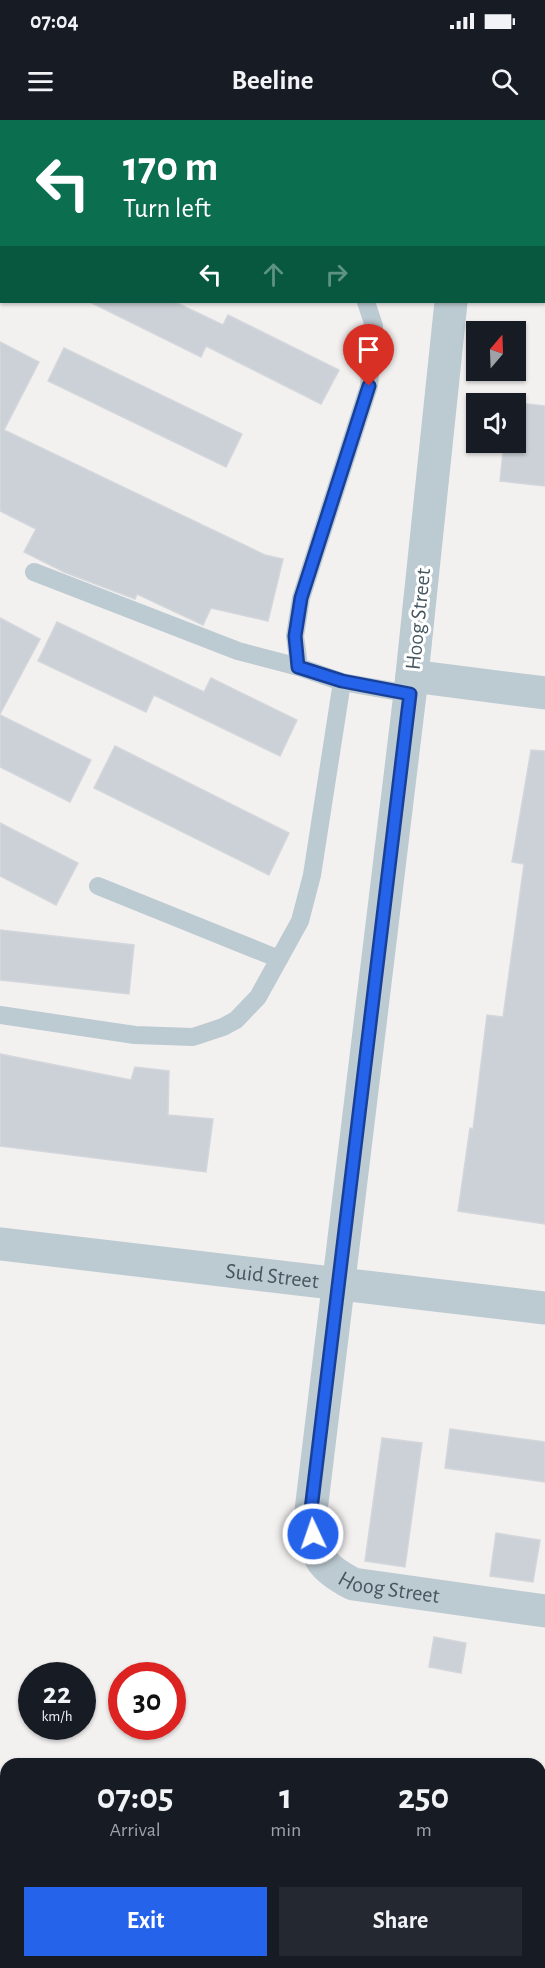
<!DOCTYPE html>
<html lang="en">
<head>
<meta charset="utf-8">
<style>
  body { margin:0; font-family:"Alegreya Sans",sans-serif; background:#242831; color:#f1f3f6; height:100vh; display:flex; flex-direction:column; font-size:22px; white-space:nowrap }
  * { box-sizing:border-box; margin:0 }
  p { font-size:20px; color:#9ea1a6 }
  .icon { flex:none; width:33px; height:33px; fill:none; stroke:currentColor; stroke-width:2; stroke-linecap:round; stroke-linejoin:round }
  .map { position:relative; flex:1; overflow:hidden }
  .side { position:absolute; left:0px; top:1638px; width:546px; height:210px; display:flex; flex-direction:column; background:#171b24; border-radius:18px 18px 0 0; box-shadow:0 2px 4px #0004 }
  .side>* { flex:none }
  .banner { position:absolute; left:0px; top:0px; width:546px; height:183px; box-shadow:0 2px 4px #0004; background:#0b6e4f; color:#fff; overflow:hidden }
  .needle { width:39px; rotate:19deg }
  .tools { position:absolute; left:466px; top:201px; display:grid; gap:12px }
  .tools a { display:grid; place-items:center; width:60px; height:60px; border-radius:0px; background:#171b24; box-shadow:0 2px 4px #0004; font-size:30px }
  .speed { position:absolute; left:18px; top:1542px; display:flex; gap:12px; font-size:30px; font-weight:700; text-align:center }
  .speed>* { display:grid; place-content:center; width:78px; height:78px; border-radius:50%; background:#171b24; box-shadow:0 2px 4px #0004; line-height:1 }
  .speed small { font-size:15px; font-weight:400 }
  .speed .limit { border:9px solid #d22; background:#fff; color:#111 }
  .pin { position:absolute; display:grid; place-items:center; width:51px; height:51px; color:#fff; margin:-62px -26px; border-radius:50% 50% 50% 0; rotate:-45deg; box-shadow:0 0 6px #0007 }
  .pin .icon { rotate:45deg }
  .me { position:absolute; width:66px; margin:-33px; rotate:357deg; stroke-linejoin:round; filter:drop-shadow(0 0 4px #0008) }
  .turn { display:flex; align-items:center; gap:21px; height:126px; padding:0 24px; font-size:27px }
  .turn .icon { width:78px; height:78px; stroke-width:2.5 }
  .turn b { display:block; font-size:42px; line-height:51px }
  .lanes { display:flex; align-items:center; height:57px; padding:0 24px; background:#0003; justify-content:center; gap:30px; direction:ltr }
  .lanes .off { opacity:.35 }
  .eta { display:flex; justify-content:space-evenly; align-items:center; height:102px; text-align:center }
  .eta b { font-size:36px; font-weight:700; line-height:42px }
  .cta { display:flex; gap:12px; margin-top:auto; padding:12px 24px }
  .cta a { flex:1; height:69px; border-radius:0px; background:#2563eb; color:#fff; font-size:24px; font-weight:700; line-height:69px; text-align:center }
  .cta a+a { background:#242831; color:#f1f3f6 }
  .status { display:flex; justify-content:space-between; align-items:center; height:42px; padding:0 30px; background:#171b24; direction:ltr }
  .status svg { height:16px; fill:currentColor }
  header { display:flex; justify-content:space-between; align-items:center; height:78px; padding:0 24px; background:#171b24; font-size:27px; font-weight:700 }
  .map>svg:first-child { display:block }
</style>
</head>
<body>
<div class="status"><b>07:04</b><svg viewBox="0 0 49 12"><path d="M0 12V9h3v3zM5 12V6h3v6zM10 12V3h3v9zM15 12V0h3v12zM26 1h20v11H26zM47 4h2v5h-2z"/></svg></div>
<header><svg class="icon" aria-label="menu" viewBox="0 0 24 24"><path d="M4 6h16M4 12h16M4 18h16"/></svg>Beeline<svg class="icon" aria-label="search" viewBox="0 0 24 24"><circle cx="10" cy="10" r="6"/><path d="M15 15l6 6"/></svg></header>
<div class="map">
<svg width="545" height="1848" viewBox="0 0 545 1848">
  <rect width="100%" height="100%" fill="#f3f0f0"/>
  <g fill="#cbd1d6" stroke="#d3d7dc" stroke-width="1.5">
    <path d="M90 182H175L223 205 228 195 339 250 321 284 206 226 201 237Z"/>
    <path d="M0 222 39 242 4 310 265 435 283 439 268 501 211 488 203 505 137 474 135 479 64 452 24 432 36 409 0 391Z"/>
    <path d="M64 228 242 314 226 347 48 261Z"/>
    <path d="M509 282 545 286V366L500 361 504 322H516V284H509Z"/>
    <path d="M0 498 40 519 0 594Z"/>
    <path d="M57 502 204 572 211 558 297 600 280 636 154 575 146 592 38 541Z"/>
    <path d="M0 595 91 640 70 682 0 647Z"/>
    <path d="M115 626 289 713 269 755 94 668Z"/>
    <path d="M531 630 545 631V1104L458 1091 470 1008 473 1009 487 895 503 897 524 744 512 742Z"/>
    <path d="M0 703 78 743 56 785 0 756Z"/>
    <path d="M0 810 134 825 129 874 0 860Z"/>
    <path d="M0 934 131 960 135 947 169 951 168 995 213 999 206 1052 0 1026Z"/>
    <path d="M450 1309 545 1322V1362L445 1348Z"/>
    <path d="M382 1318 422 1323 405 1447 365 1441Z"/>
    <path d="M496 1413 540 1420 533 1462 490 1456Z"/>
    <path d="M434 1517 466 1523 461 1553 429 1547Z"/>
  </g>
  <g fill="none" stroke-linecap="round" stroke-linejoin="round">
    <g stroke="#bccad1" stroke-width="18">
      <path d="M0 58 2 59"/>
      <path d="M366 182 374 206 369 266 301 478 295 516 299 547 342 562 410 574"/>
      <path d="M34 452 238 531 299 547"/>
      <path d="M98 766 279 839"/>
      <path d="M0 895 135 915 193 917 223 907 236 900 258 877 300 801 312 755 342 562"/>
    </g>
    <g stroke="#bccad1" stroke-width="33">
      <path d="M471 2V0"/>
      <path id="s1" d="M451 182 410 574 310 1399C318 1437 317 1445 353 1464L545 1491"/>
      <path d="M412 556 545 573"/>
      <path d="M540 1842 545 1826"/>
    </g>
    <path stroke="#bccad1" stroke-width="33" id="s2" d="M0 1124 545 1188"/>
  </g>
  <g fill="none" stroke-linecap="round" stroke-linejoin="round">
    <defs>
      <path id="route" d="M313 1414 310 1398 410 574 342 561 298 547 295 516 301 478 369 266"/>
    </defs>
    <use href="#route" stroke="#184099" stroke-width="15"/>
    <use href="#route" stroke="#2563eb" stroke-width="10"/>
  </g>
  <g text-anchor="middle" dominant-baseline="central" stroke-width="6" stroke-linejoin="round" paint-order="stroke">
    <g font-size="22" fill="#465760" stroke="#fff">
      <text transform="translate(418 499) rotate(-84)">Hoog Street</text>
      <text stroke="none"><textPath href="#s2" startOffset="274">Suid Street</textPath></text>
      <text stroke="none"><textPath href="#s1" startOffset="1344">Hoog Street</textPath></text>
    </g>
  </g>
</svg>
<div class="tools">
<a><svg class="needle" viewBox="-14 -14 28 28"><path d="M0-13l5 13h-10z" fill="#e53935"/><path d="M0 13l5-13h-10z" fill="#9ea1a6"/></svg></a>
<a><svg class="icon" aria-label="sound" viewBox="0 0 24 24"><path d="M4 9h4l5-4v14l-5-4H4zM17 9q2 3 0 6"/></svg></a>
</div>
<div class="speed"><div>22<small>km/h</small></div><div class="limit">30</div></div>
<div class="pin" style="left:369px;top:266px;background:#d93025"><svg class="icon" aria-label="arrive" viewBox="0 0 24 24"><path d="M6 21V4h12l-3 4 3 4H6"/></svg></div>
<svg class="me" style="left:313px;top:1414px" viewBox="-20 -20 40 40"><circle r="17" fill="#2563eb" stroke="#fff" stroke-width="3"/><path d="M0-11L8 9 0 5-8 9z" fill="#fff"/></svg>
<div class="banner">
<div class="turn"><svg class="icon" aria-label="left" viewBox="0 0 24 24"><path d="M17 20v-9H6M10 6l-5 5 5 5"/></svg><div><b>170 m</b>Turn left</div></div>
<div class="lanes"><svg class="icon" aria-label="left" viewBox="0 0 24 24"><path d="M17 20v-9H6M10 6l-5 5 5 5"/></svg><svg class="icon off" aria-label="ahead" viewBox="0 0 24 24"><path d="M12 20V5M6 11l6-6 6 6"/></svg><svg class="icon off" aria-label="right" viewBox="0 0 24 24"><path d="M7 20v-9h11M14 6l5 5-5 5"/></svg></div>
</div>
<section class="side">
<div class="eta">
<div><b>07:05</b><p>Arrival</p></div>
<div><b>1</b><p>min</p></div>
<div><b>250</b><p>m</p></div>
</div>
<div class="cta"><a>Exit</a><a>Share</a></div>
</section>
</div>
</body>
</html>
